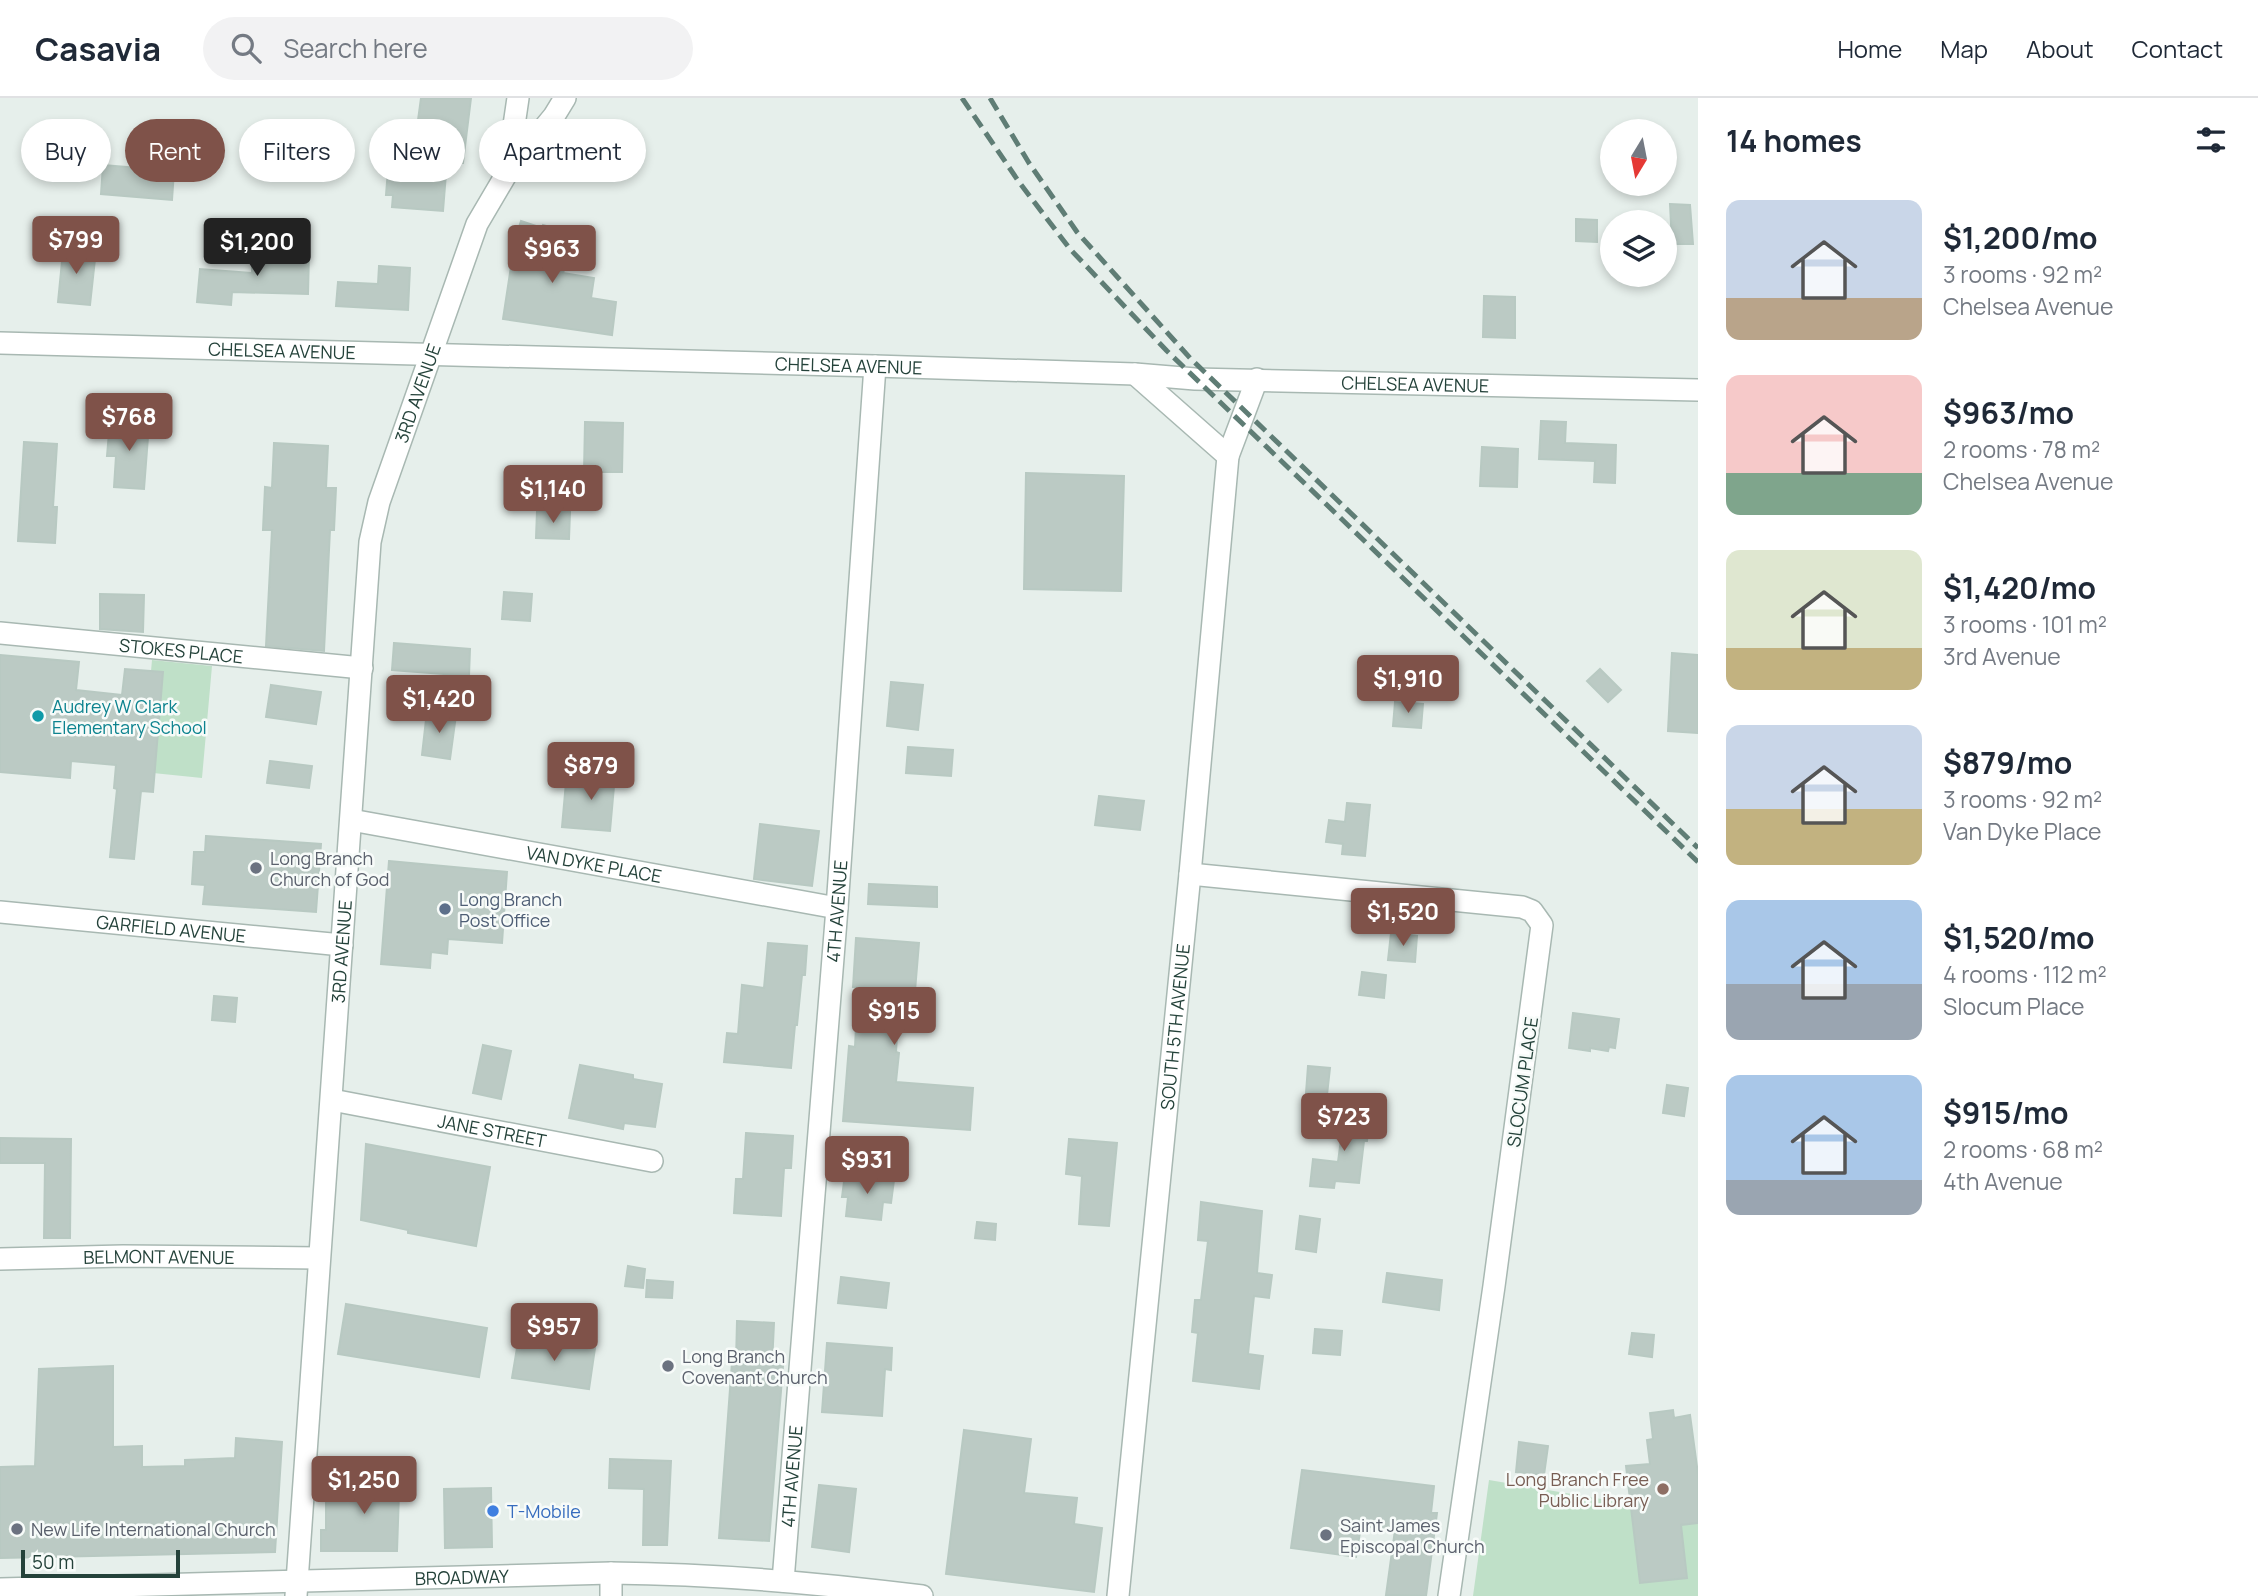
<!DOCTYPE html>
<meta charset="utf-8">
<style>
:root{--surface:#fff;--page:#f2f2f3;--text:#1f2937;--muted:#747a83;--line:#e0e1e3;--accent:#7f5249}
body{margin:0;font-family:Manrope,sans-serif;background:var(--page);color:var(--text);height:100vh;display:flex;flex-direction:column;font-size:26px;white-space:nowrap}
*{box-sizing:border-box;margin:0}
p{font-size:23px;color:var(--muted)}
.icon{flex:none;width:38px;height:38px;fill:none;stroke:currentColor;stroke-width:2;stroke-linecap:round;stroke-linejoin:round}
.map{position:relative;flex:1;overflow:hidden}
.side{display:flex;flex-direction:column;background:var(--surface);width:560px}
.side>*{flex:none}
.hud{position:absolute;left:21px;top:21px;width:665px;height:63px;display:flex;gap:14px}
.needle{width:46px;rotate:190deg}
.controls{position:absolute;left:1600px;top:21px;display:grid;gap:14px}
.controls a{display:grid;place-items:center;width:77px;height:77px;border-radius:50%;background:var(--surface);box-shadow:0 4px 10px #0003;font-size:35px}
.scale{position:absolute;left:21px;bottom:18px;width:159px;box-sizing:border-box;padding-left:7px;border:4px solid #24423a;border-top:0;font-size:19px;line-height:24px;white-space:nowrap;color:#24423a;-webkit-text-stroke:5px #f7fbf9;paint-order:stroke}
.price{position:absolute;translate:-50% -60px;padding:0 16px;border-radius:7px;background:var(--accent);color:#fff;font-size:23px;line-height:46px;filter:drop-shadow(0 2px 4px #0008)}
.price::after{content:'';position:absolute;left:50%;top:42px;width:21px;height:16px;margin-left:-10px;background:inherit;clip-path:polygon(0 0,100% 0,50% 100%)}
.price.selected{background:#222;color:#fff}
ul{padding:0;list-style:none}
li{display:flex;align-items:center;gap:21px;height:175px;padding:0 28px}
li span{display:grid;place-items:center;flex:none;width:196px;height:140px;border-radius:14px;color:#555}
li>.icon{margin-inline-start:auto}
span .icon{width:84px;height:84px;fill:#fffc;stroke-width:1}
li b{font-size:30px}
h2{display:flex;justify-content:space-between;align-items:center;height:84px;padding:0 28px;font-size:30px}
.pill{padding:0 24px;border-radius:32px;background:var(--surface);box-shadow:0 4px 10px #0003;font-size:24px;line-height:63px}
.pill.selected{background:var(--accent);color:#fff}
header{display:flex;align-items:center;gap:42px;box-sizing:border-box;height:98px;padding:0 35px;background:var(--surface);border-bottom:2px solid var(--line)}
header strong{font-size:33px}
nav{display:flex;gap:38px;margin-inline-start:auto;font-size:24px}
.search{width:490px;height:63px;background:var(--page);display:flex;align-items:center;gap:18px;box-sizing:border-box;padding:0 24px;border-radius:38px;color:var(--muted);font-size:26px}
main{display:flex;flex:1;min-height:0}
.map>svg:first-child{display:block}
.green{fill:#bfe0c8}
.building{fill:#bbcac4;stroke:#b8c9c2;stroke-width:2}
.lines{fill:none;stroke-linecap:round;stroke-linejoin:round}
.minor-casing{stroke:#a8b8b2;stroke-width:24}
.minor{stroke:#fff;stroke-width:21}
.rail{stroke:#5f7d75;stroke-width:5;stroke-dasharray:14 7;stroke-linecap:butt}
.culture-dot{fill:#0f9aa8;stroke:#f7fbf9;stroke-width:2.5}
.worship-dot{fill:#6b7280;stroke:#f7fbf9;stroke-width:2.5}
.service-dot{fill:#5c6f8a;stroke:#f7fbf9;stroke-width:2.5}
.education-dot{fill:#8d6e63;stroke:#f7fbf9;stroke-width:2.5}
.shop-dot{fill:#3f7fe0;stroke:#f7fbf9;stroke-width:2.5}
.labels{text-anchor:middle;dominant-baseline:central;stroke-width:5;stroke-linejoin:round;paint-order:stroke}
.street-label{font-size:18px;fill:#24423a;stroke:#f7fbf9}
.culture-label{font-size:18px;fill:#0d838f;stroke:#f7fbf9;text-anchor:start}
.worship-label{font-size:18px;fill:#5b616d;stroke:#f7fbf9;text-anchor:start}
.service-label{font-size:18px;fill:#4e5e75;stroke:#f7fbf9;text-anchor:start}
.education-label{font-size:18px;fill:#785e54;stroke:#f7fbf9;text-anchor:end}
.shop-label{font-size:18px;fill:#366cbe;stroke:#f7fbf9;text-anchor:start}
</style>
<header>
<strong>Casavia</strong>
<div class="search"><svg class="icon" aria-label="search" viewBox="0 0 24 24"><circle cx="10" cy="10" r="6"/><path d="M15 15l6 6"/></svg>Search here</div>
<nav><a>Home</a><a>Map</a><a>About</a><a>Contact</a></nav>
</header>
<main>
<div class="map">
<svg width="1698" height="1498" viewBox="0 0 1698 1498">
<rect width="100%" height="100%" fill="#e6efeb"/>
<!-- green -->
<g class="green">
<polygon points="152,562 212,568 202,680 153,675 163,575 151,573"/>
<polygon points="1489,1382 1631,1406 1641,1485 1687,1480 1681,1427 1698,1425 1698,1498 1473,1498"/>
</g>
<!-- building -->
<g class="building">
<polygon points="421,0 471,0 463,65 447,63 443,113 392,109 393,97 386,97 388,72 411,74"/>
<polygon points="280,27 306,28 306,49 279,49"/>
<polygon points="103,67 174,73 172,102 101,96"/>
<polygon points="1670,106 1690,107 1693,146 1672,146"/>
<polygon points="1576,121 1597,122 1597,144 1576,143"/>
<polygon points="521,123 542,130 543,127 576,137 563,175 594,180 591,200 616,204 612,237 503,221 515,142"/>
<polygon points="64,143 80,145 79,159 95,161 90,207 58,204"/>
<polygon points="252,153 309,155 308,196 232,194 231,207 197,204 200,171 252,175"/>
<polygon points="379,168 410,170 408,212 336,208 338,184 378,186"/>
<polygon points="1484,198 1515,199 1515,240 1483,239"/>
<polygon points="110,323 149,326 144,391 114,389 116,358 107,358"/>
<polygon points="1541,323 1566,324 1565,345 1616,347 1615,385 1594,384 1595,363 1539,361"/>
<polygon points="585,324 623,325 622,374 584,374"/>
<polygon points="24,344 57,346 53,409 57,409 55,445 18,443"/>
<polygon points="274,345 328,348 326,390 336,390 334,432 330,432 324,553 266,548 272,432 263,432 265,389 272,390"/>
<polygon points="1482,349 1518,351 1517,389 1480,388"/>
<polygon points="1026,375 1124,378 1121,493 1024,491"/>
<polygon points="537,413 570,414 569,441 536,440"/>
<polygon points="504,494 532,496 530,523 502,521"/>
<polygon points="100,496 144,497 143,534 100,531"/>
<polygon points="394,545 470,551 469,578 392,572"/>
<polygon points="1672,555 1698,557 1698,635 1668,633"/>
<polygon points="0,557 79,564 76,592 122,597 125,571 163,574 153,694 141,693 134,761 110,759 117,691 114,690 116,667 71,663 70,680 0,674"/>
<polygon points="1600,571 1621,592 1608,604 1587,583"/>
<polygon points="891,584 923,587 918,632 887,628"/>
<polygon points="271,587 321,594 316,626 266,619"/>
<polygon points="1395,604 1423,606 1421,630 1393,628"/>
<polygon points="427,613 456,617 450,661 422,657"/>
<polygon points="908,649 953,652 951,678 906,675"/>
<polygon points="270,663 312,668 309,690 267,685"/>
<polygon points="599,664 616,666 610,733 562,729 566,684 597,687"/>
<polygon points="1099,698 1144,703 1140,732 1095,727"/>
<polygon points="1347,705 1370,707 1365,758 1342,756 1343,746 1326,744 1329,722 1345,724"/>
<polygon points="760,726 819,733 812,788 754,781"/>
<polygon points="206,738 321,746 316,814 203,806 205,787 192,786 194,754 205,754"/>
<polygon points="389,763 507,774 502,845 448,841 447,856 431,854 430,870 381,866"/>
<polygon points="869,786 937,789 937,809 868,806"/>
<polygon points="1391,835 1417,838 1415,864 1388,862"/>
<polygon points="856,840 919,845 914,905 926,906 925,924 898,922 896,954 899,955 896,984 973,990 970,1032 843,1023 849,948 855,949 856,929 863,930 866,890 853,889"/>
<polygon points="768,845 807,848 805,877 802,877 797,927 795,927 791,970 724,964 727,935 738,936 742,887 764,890"/>
<polygon points="1362,874 1386,877 1384,900 1359,897"/>
<polygon points="214,898 237,900 235,924 212,922"/>
<polygon points="1573,915 1619,921 1615,950 1609,949 1608,953 1590,950 1590,953 1569,950"/>
<polygon points="483,947 511,953 501,1001 473,995"/>
<polygon points="580,967 633,977 633,981 662,986 655,1029 624,1025 623,1031 569,1020"/>
<polygon points="1308,968 1330,970 1327,997 1306,995"/>
<polygon points="1667,987 1688,990 1684,1018 1663,1015"/>
<polygon points="1345,1011 1370,1015 1367,1043 1364,1043 1359,1085 1335,1083 1334,1090 1310,1088 1313,1061 1338,1064"/>
<polygon points="746,1035 793,1038 791,1070 784,1070 781,1118 734,1115 736,1081 743,1081"/>
<polygon points="0,1040 71,1041 70,1140 44,1140 45,1065 0,1065"/>
<polygon points="1069,1041 1117,1045 1109,1128 1079,1126 1082,1078 1066,1076"/>
<polygon points="366,1046 490,1069 476,1148 408,1135 408,1132 361,1122"/>
<polygon points="845,1076 894,1082 891,1105 883,1104 881,1122 846,1118 848,1099 842,1099"/>
<polygon points="1201,1104 1262,1113 1257,1175 1272,1177 1269,1200 1254,1198 1248,1256 1263,1258 1259,1291 1193,1283 1198,1235 1192,1234 1195,1202 1201,1202 1208,1143 1198,1142"/>
<polygon points="1300,1118 1320,1121 1316,1154 1296,1151"/>
<polygon points="977,1124 996,1126 995,1142 975,1140"/>
<polygon points="628,1168 645,1171 643,1190 625,1188"/>
<polygon points="1387,1175 1442,1182 1439,1212 1383,1204"/>
<polygon points="841,1179 889,1185 886,1210 838,1205"/>
<polygon points="647,1182 673,1184 672,1200 646,1199"/>
<polygon points="346,1206 487,1230 479,1279 338,1256"/>
<polygon points="737,1223 774,1225 772,1267 783,1268 769,1443 719,1440 732,1264 736,1264"/>
<polygon points="1315,1231 1342,1233 1340,1257 1313,1255"/>
<polygon points="1632,1235 1654,1237 1652,1259 1629,1256"/>
<polygon points="519,1238 595,1250 589,1291 512,1280"/>
<polygon points="827,1245 892,1250 891,1272 885,1271 882,1318 822,1314"/>
<polygon points="113,1268 113,1349 142,1348 142,1369 185,1368 185,1362 235,1360 236,1340 282,1344 275,1454 0,1460 0,1369 35,1368 39,1271"/>
<polygon points="1673,1312 1674,1320 1690,1317 1698,1376 1698,1425 1681,1427 1687,1480 1640,1485 1626,1368 1650,1366 1647,1342 1653,1341 1650,1315"/>
<polygon points="964,1332 1031,1341 1024,1395 1077,1400 1074,1426 1102,1430 1094,1494 946,1476"/>
<polygon points="1519,1344 1548,1348 1544,1377 1516,1374"/>
<polygon points="610,1361 671,1363 667,1447 643,1447 644,1391 609,1390"/>
<polygon points="380,1365 400,1366 397,1453 321,1453 321,1432 326,1432 326,1390 379,1390"/>
<polygon points="1302,1372 1434,1388 1431,1415 1437,1415 1426,1498 1386,1497 1395,1432 1361,1428 1356,1459 1291,1450"/>
<polygon points="819,1387 856,1391 849,1454 812,1449"/>
<polygon points="491,1390 492,1449 445,1450 444,1391"/>
</g>
<g class="lines">
<!-- minor casing -->
<g class="minor-casing">
<g id="minor">
<polyline points="508,74 554,18 565,0"/>
<path id="s1" d="M0,245L875,268L1135,276L1195,281L1698,292"/>
<polyline points="1228,358 1257,281"/>
<path id="s2" d="M0,535L362,570"/>
<path id="s3" d="M351,722L837,810"/>
<polyline points="1190,776 1522,809 1532,813 1542,827 1494,1188 1449,1498"/>
<path id="s4" d="M0,814L342,847"/>
<path id="s5" d="M332,1002L652,1063"/>
<path id="s6" d="M0,1161L123,1158L319,1160"/>
<polyline points="611,1475 611,1498"/>
<path id="s7" d="M783,1483L837,810L875,268"/>
<path id="s8" d="M0,1491L611,1475C716,1476 819,1485 922,1498"/>
<path id="s9" d="M296,1498L370,444L379,404L477,126L507,75L518,0"/>
<path id="s10" d="M1118,1498L1190,776L1228,358L1135,276"/>
</g>
</g>
<!-- minor -->
<use href="#minor" class="minor"/>
<!-- rail -->
<g class="rail">
<polyline points="962,0 1019,84 1070,151 1167,253 1698,764"/>
<polyline points="990,0 1029,65 1077,134 1190,260 1698,750"/>
</g>
</g>
<!-- markers -->
<circle class="culture-dot" cx="38" cy="618" r="7"/>
<g class="worship-dot">
<circle cx="256" cy="770" r="7"/>
<circle cx="668" cy="1268" r="7"/>
<circle cx="17" cy="1431" r="7"/>
<circle cx="1326" cy="1437" r="7"/>
</g>
<circle class="service-dot" cx="445" cy="811" r="7"/>
<circle class="education-dot" cx="1663" cy="1391" r="7"/>
<circle class="shop-dot" cx="493" cy="1413" r="7"/>
<g class="labels">
<!-- street labels -->
<g class="street-label">
<text stroke="none"><textPath href="#s1" startOffset="282">CHELSEA AVENUE</textPath></text>
<text stroke="none"><textPath href="#s1" startOffset="849">CHELSEA AVENUE</textPath></text>
<text stroke="none"><textPath href="#s1" startOffset="1416">CHELSEA AVENUE</textPath></text>
<text stroke="none"><textPath href="#s9" startOffset="1213">3RD AVENUE</textPath></text>
<text stroke="none"><textPath href="#s2" startOffset="182">STOKES PLACE</textPath></text>
<text stroke="none"><textPath href="#s3" startOffset="247">VAN DYKE PLACE</textPath></text>
<text stroke="none"><textPath href="#s7" startOffset="672">4TH AVENUE</textPath></text>
<text stroke="none"><textPath href="#s4" startOffset="172">GARFIELD AVENUE</textPath></text>
<text stroke="none"><textPath href="#s9" startOffset="646">3RD AVENUE</textPath></text>
<text stroke="none"><textPath href="#s10" startOffset="572">SOUTH 5TH AVENUE</textPath></text>
<text transform="translate(1522 984) rotate(-82)">SLOCUM PLACE</text>
<text stroke="none"><textPath href="#s5" startOffset="163">JANE STREET</textPath></text>
<text stroke="none"><textPath href="#s6" startOffset="159">BELMONT AVENUE</textPath></text>
<text stroke="none"><textPath href="#s7" startOffset="105">4TH AVENUE</textPath></text>
<text stroke="none"><textPath href="#s8" startOffset="462">BROADWAY</textPath></text>
</g>
<!-- culture labels -->
<g class="culture-label">
<text x="52" y="608">Audrey W Clark<tspan x="52" dy="21">Elementary School</tspan></text>
</g>
<!-- worship labels -->
<g class="worship-label">
<text x="270" y="760">Long Branch<tspan x="270" dy="21">Church of God</tspan></text>
<text x="682" y="1258">Long Branch<tspan x="682" dy="21">Covenant Church</tspan></text>
<text x="1340" y="1427">Saint James<tspan x="1340" dy="21">Episcopal Church</tspan></text>
<text x="31" y="1431">New Life International Church</text>
</g>
<!-- service labels -->
<g class="service-label">
<text x="459" y="801">Long Branch<tspan x="459" dy="21">Post Office</tspan></text>
</g>
<!-- education labels -->
<g class="education-label">
<text x="1649" y="1381">Long Branch Free<tspan x="1649" dy="21">Public Library</tspan></text>
</g>
<!-- shop labels -->
<g class="shop-label">
<text x="507" y="1413">T-Mobile</text>
</g>
</g>
</svg>
<div class="controls">
<a><svg class="needle" viewBox="-14 -14 28 28"><path d="M0-13l5 13h-10z" fill="#e53935"/><path d="M0 13l5-13h-10z" fill="#747a83"/></svg></a>
<a><svg class="icon" aria-label="layers" viewBox="0 0 24 24"><path d="M12 4l9 5-9 5-9-5zM3 14l9 5 9-5"/></svg></a>
</div>
<div class="scale">50 m</div>
<b class="price" style="left:76px;top:178px">$799</b>
<b class="price selected" style="left:257px;top:180px">$1,200</b>
<b class="price" style="left:552px;top:187px">$963</b>
<b class="price" style="left:129px;top:355px">$768</b>
<b class="price" style="left:553px;top:427px">$1,140</b>
<b class="price" style="left:1408px;top:617px">$1,910</b>
<b class="price" style="left:439px;top:637px">$1,420</b>
<b class="price" style="left:591px;top:704px">$879</b>
<b class="price" style="left:1403px;top:850px">$1,520</b>
<b class="price" style="left:894px;top:949px">$915</b>
<b class="price" style="left:1344px;top:1055px">$723</b>
<b class="price" style="left:867px;top:1098px">$931</b>
<b class="price" style="left:554px;top:1265px">$957</b>
<b class="price" style="left:364px;top:1418px">$1,250</b>
<div class="hud">
<a class="pill">Buy</a>
<a class="pill selected">Rent</a>
<a class="pill">Filters</a>
<a class="pill">New</a>
<a class="pill">Apartment</a>
</div>
</div>
<section class="side">
<h2>14 homes<svg class="icon" aria-label="filters" viewBox="0 0 24 24"><path d="M4 7h16M4 17h16"/><circle cx="9" cy="7" r="2"/><circle cx="15" cy="17" r="2"/></svg></h2>
<ul>
<li><span style="background:linear-gradient(#c9d6e8 70%,#b9a48a 0)"><svg class="icon" aria-label="home" viewBox="0 0 24 24"><path d="M3 11l9-7 9 7M6 9v11h12V9"/></svg></span><div><b>$1,200/mo</b><p>3 rooms · 92 m²</p><p>Chelsea Avenue</p></div></li>
<li><span style="background:linear-gradient(#f6c9c9 70%,#7fa58c 0)"><svg class="icon" aria-label="home" viewBox="0 0 24 24"><path d="M3 11l9-7 9 7M6 9v11h12V9"/></svg></span><div><b>$963/mo</b><p>2 rooms · 78 m²</p><p>Chelsea Avenue</p></div></li>
<li><span style="background:linear-gradient(#dfe7d0 70%,#c2b280 0)"><svg class="icon" aria-label="home" viewBox="0 0 24 24"><path d="M3 11l9-7 9 7M6 9v11h12V9"/></svg></span><div><b>$1,420/mo</b><p>3 rooms · 101 m²</p><p>3rd Avenue</p></div></li>
<li><span style="background:linear-gradient(#c9d6e8 60%,#c2b280 0)"><svg class="icon" aria-label="home" viewBox="0 0 24 24"><path d="M3 11l9-7 9 7M6 9v11h12V9"/></svg></span><div><b>$879/mo</b><p>3 rooms · 92 m²</p><p>Van Dyke Place</p></div></li>
<li><span style="background:linear-gradient(#a9c7e8 60%,#9aa5b1 0)"><svg class="icon" aria-label="home" viewBox="0 0 24 24"><path d="M3 11l9-7 9 7M6 9v11h12V9"/></svg></span><div><b>$1,520/mo</b><p>4 rooms · 112 m²</p><p>Slocum Place</p></div></li>
<li><span style="background:linear-gradient(#a9c7e8 75%,#9aa5b1 0)"><svg class="icon" aria-label="home" viewBox="0 0 24 24"><path d="M3 11l9-7 9 7M6 9v11h12V9"/></svg></span><div><b>$915/mo</b><p>2 rooms · 68 m²</p><p>4th Avenue</p></div></li>
</ul>
</section>
</main>
